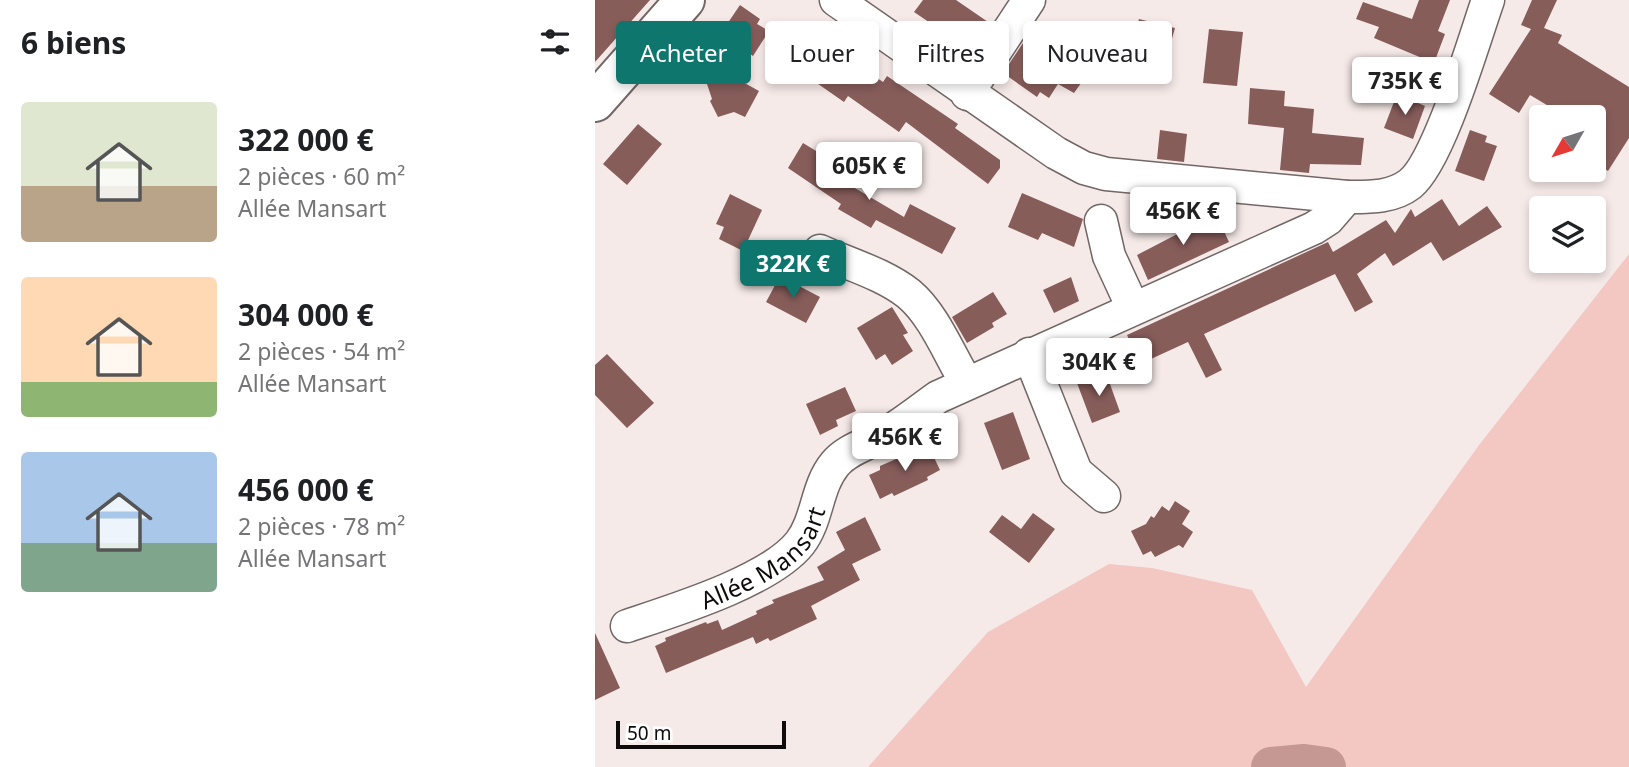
<!DOCTYPE html>
<html lang="fr">
<meta charset="utf-8">
<style>
:root{--surface:#fff;--page:#f2f2f2;--text:#202124;--muted:#757577;--accent:#0f766e}
body{margin:0;font-family:"Noto Sans",sans-serif;background:var(--page);color:var(--text);height:100vh;display:flex;flex-direction:column;font-size:26px;white-space:nowrap}
*{box-sizing:border-box;margin:0}
p{font-size:23px;color:var(--muted)}
.icon{flex:none;width:38px;height:38px;fill:none;stroke:currentColor;stroke-width:2;stroke-linecap:round;stroke-linejoin:round}
.map{position:relative;flex:1;overflow:hidden}
.details{display:flex;flex-direction:column;background:var(--surface);width:595px}
.details>*{flex:none}
.guide{position:absolute;left:21px;top:21px;width:665px;height:63px;display:flex;gap:14px}
.needle{width:46px;rotate:231deg}
.buttons{position:absolute;left:934px;top:105px;display:grid;gap:14px}
.buttons a{display:grid;place-items:center;width:77px;height:77px;border-radius:7px;background:var(--surface);box-shadow:0 4px 10px #0003;font-size:35px}
.scale{position:absolute;left:21px;bottom:18px;width:170px;box-sizing:border-box;padding-left:7px;border:4px solid #0f0b0b;border-top:0;font-size:19px;line-height:24px;white-space:nowrap;color:#0f0b0b;-webkit-text-stroke:5px #fff;paint-order:stroke}
.price{position:absolute;translate:-50% -60px;padding:0 16px;border-radius:7px;background:#fff;color:#222;font-size:23px;line-height:46px;filter:drop-shadow(0 2px 4px #0008)}
.price::after{content:'';position:absolute;left:50%;top:42px;width:21px;height:16px;margin-left:-10px;background:inherit;clip-path:polygon(0 0,100% 0,50% 100%)}
.price.current{background:var(--accent);color:#fff}
ul{padding:0;list-style:none}
li{display:flex;align-items:center;gap:21px;height:175px;padding:0 21px}
li span{display:grid;place-items:center;flex:none;width:196px;height:140px;border-radius:7px;color:#555}
li>.icon{margin-inline-start:auto}
span .icon{width:84px;height:84px;fill:#fffc;stroke-width:1}
li b{font-size:30px}
h2{display:flex;justify-content:space-between;align-items:center;height:84px;padding:0 21px;font-size:30px}
.chip{padding:0 24px;border-radius:7px;background:var(--surface);box-shadow:0 4px 10px #0003;font-size:24px;line-height:63px}
.chip.current{background:var(--accent);color:#fff}
main{display:flex;flex:1;min-height:0}
.map>svg:first-child{display:block}
.green{fill:#f3c7c2}
.lines{fill:none;stroke-linecap:round;stroke-linejoin:round}
.river{stroke:#c69894;stroke-width:40}
.building{fill:#875d5a}
.minor-casing{stroke:#726766;stroke-width:35}
.major-casing{stroke:#726766;stroke-width:42}
.minor{stroke:#fff;stroke-width:32}
.major{stroke:#fff;stroke-width:38}
.labels{text-anchor:middle;dominant-baseline:central;stroke-width:5;stroke-linejoin:round;paint-order:stroke}
.street-label{font-size:24px;fill:#0f0b0b;stroke:#fff}
</style>
<main>
<section class="details">
<h2>6 biens<svg class="icon" aria-label="filters" viewBox="0 0 24 24"><path d="M4 7h16M4 17h16"/><circle cx="9" cy="7" r="2"/><circle cx="15" cy="17" r="2"/></svg></h2>
<ul>
<li><span style="background:linear-gradient(#dfe7d0 60%,#b9a48a 0)"><svg class="icon" aria-label="home" viewBox="0 0 24 24"><path d="M3 11l9-7 9 7M6 9v11h12V9"/></svg></span><div><b>322 000 €</b><p>2 pièces · 60 m²</p><p>Allée Mansart</p></div></li>
<li><span style="background:linear-gradient(#ffd9b3 75%,#8fb573 0)"><svg class="icon" aria-label="home" viewBox="0 0 24 24"><path d="M3 11l9-7 9 7M6 9v11h12V9"/></svg></span><div><b>304 000 €</b><p>2 pièces · 54 m²</p><p>Allée Mansart</p></div></li>
<li><span style="background:linear-gradient(#a9c7e8 65%,#7fa58c 0)"><svg class="icon" aria-label="home" viewBox="0 0 24 24"><path d="M3 11l9-7 9 7M6 9v11h12V9"/></svg></span><div><b>456 000 €</b><p>2 pièces · 78 m²</p><p>Allée Mansart</p></div></li>
</ul>
</section>
<div class="map">
<svg width="1034" height="767" viewBox="0 0 1034 767">
<rect width="100%" height="100%" fill="#f6eae8"/>
<!-- green -->
<polygon class="green" points="1034,254 1034,767 273,767 393,632 514,564 557,568 657,590 711,687 884,445"/>
<g class="lines">
<!-- river -->
<polyline class="river" points="676,767 709,764 731,767"/>
</g>
<!-- building -->
<g class="building">
<polygon points="0,0 55,0 0,62"/>
<polygon points="328,0 361,0 396,24 378,52 319,12"/>
<polygon points="824,0 855,0 843,31 850,34 839,63 779,38 784,27 761,19 768,2 817,19"/>
<polygon points="937,0 962,0 949,28 967,35 963,43 1034,87 1034,138 1013,171 999,162 999,117 972,117 935,95 924,113 894,94 936,29 926,25"/>
<polygon points="145,5 165,19 162,24 174,31 158,56 126,33"/>
<polygon points="544,19 580,28 572,56 536,47"/>
<polygon points="204,24 288,82 292,76 363,124 360,128 405,160 405,168 393,184 311,122 304,132 253,96 249,102 216,79 221,71 187,48"/>
<polygon points="614,29 648,32 642,86 608,83"/>
<polygon points="428,43 471,72 474,68 489,79 479,93 463,84 454,98 445,92 442,97 408,73"/>
<polygon points="137,76 164,91 150,117 139,112 123,117 115,101 117,99 112,84"/>
<polygon points="655,88 690,91 689,106 719,109 717,133 769,138 766,165 715,164 714,173 685,170 689,128 653,124"/>
<polygon points="802,94 830,106 818,139 789,128"/>
<polygon points="43,124 67,144 32,185 8,164"/>
<polygon points="565,130 592,134 589,162 562,159"/>
<polygon points="875,130 892,136 890,142 902,146 889,181 860,171"/>
<polygon points="208,143 254,171 248,181 309,217 315,204 361,228 347,254 281,220 276,228 243,209 246,204 193,168"/>
<polygon points="427,193 488,219 479,247 447,233 443,240 413,227"/>
<polygon points="135,194 167,210 148,251 124,239 129,227 121,224"/>
<polygon points="847,199 864,226 892,206 907,227 848,261 836,242 798,266 790,253 762,274 778,302 760,312 740,274 609,334 627,370 611,378 593,342 545,364 532,335 733,242 738,252 791,220 800,233 816,209 820,217"/>
<polygon points="621,214 634,242 553,280 542,255"/>
<polygon points="185,276 225,297 211,323 171,302"/>
<polygon points="476,277 484,301 459,313 448,290"/>
<polygon points="398,292 412,314 397,323 399,327 372,343 357,317"/>
<polygon points="297,307 313,333 308,335 318,351 297,365 290,354 281,360 262,328"/>
<polygon points="12,354 59,403 32,428 0,395 0,365"/>
<polygon points="511,373 525,412 497,423 482,383"/>
<polygon points="250,387 261,411 241,420 243,426 225,435 211,404"/>
<polygon points="418,412 435,459 407,470 389,423"/>
<polygon points="333,445 345,470 332,477 333,480 299,496 297,493 285,499 274,475 285,470 285,466"/>
<polygon points="580,501 595,511 587,524 598,532 588,548 584,545 560,557 556,551 548,555 536,531 551,524 556,516 559,518 567,506 574,511"/>
<polygon points="438,513 460,529 434,563 394,532 407,515 426,529"/>
<polygon points="270,517 286,550 257,564 265,580 216,606 222,619 175,641 173,638 161,644 158,637 71,673 60,646 71,641 70,638 111,622 112,624 123,620 127,630 162,614 161,611 179,603 177,600 229,580 222,567 250,550 241,532"/>
<polygon points="0,633 25,688 0,700"/>
</g>
<g class="lines">
<!-- minor casing -->
<g class="minor-casing">
<g id="minor">
<path d="M241,0L461,153L489,168L511,174L752,197C773,197 797,198 815,184C844,161 879,40 893,0"/>
<polyline points="372,94 434,0"/>
<polyline points="506,221 514,256 538,308"/>
<path d="M225,251C253,264 289,274 314,294C339,315 354,354 371,382"/>
<polyline points="434,354 481,472 509,496"/>
<path id="s1" d="M32,626C80,610 175,581 205,543C223,520 221,487 240,464C252,449 274,444 290,434C309,423 326,409 343,397L719,228L733,219L752,197"/>
</g>
</g>
<!-- major casing -->
<g class="major-casing">
<polyline id="major" points="0,102 90,0"/>
</g>
<!-- minor -->
<use href="#minor" class="minor"/>
<!-- major -->
<use href="#major" class="major"/>
</g>
<g class="labels">
<!-- street labels -->
<g class="street-label">
<text stroke="none"><textPath href="#s1" startOffset="156">Allée Mansart</textPath></text>
</g>
</g>
</svg>
<div class="buttons">
<a><svg class="needle" viewBox="-14 -14 28 28"><path d="M0-13l5 13h-10z" fill="#e53935"/><path d="M0 13l5-13h-10z" fill="#757577"/></svg></a>
<a><svg class="icon" aria-label="layers" viewBox="0 0 24 24"><path d="M12 4l9 5-9 5-9-5zM3 14l9 5 9-5"/></svg></a>
</div>
<div class="scale">50 m</div>
<b class="price" style="left:810px;top:117px">735K €</b>
<b class="price" style="left:274px;top:202px">605K €</b>
<b class="price" style="left:588px;top:247px">456K €</b>
<b class="price current" style="left:198px;top:300px">322K €</b>
<b class="price" style="left:504px;top:398px">304K €</b>
<b class="price" style="left:310px;top:473px">456K €</b>
<div class="guide">
<a class="chip current">Acheter</a>
<a class="chip">Louer</a>
<a class="chip">Filtres</a>
<a class="chip">Nouveau</a>
</div>
</div>
</main>
